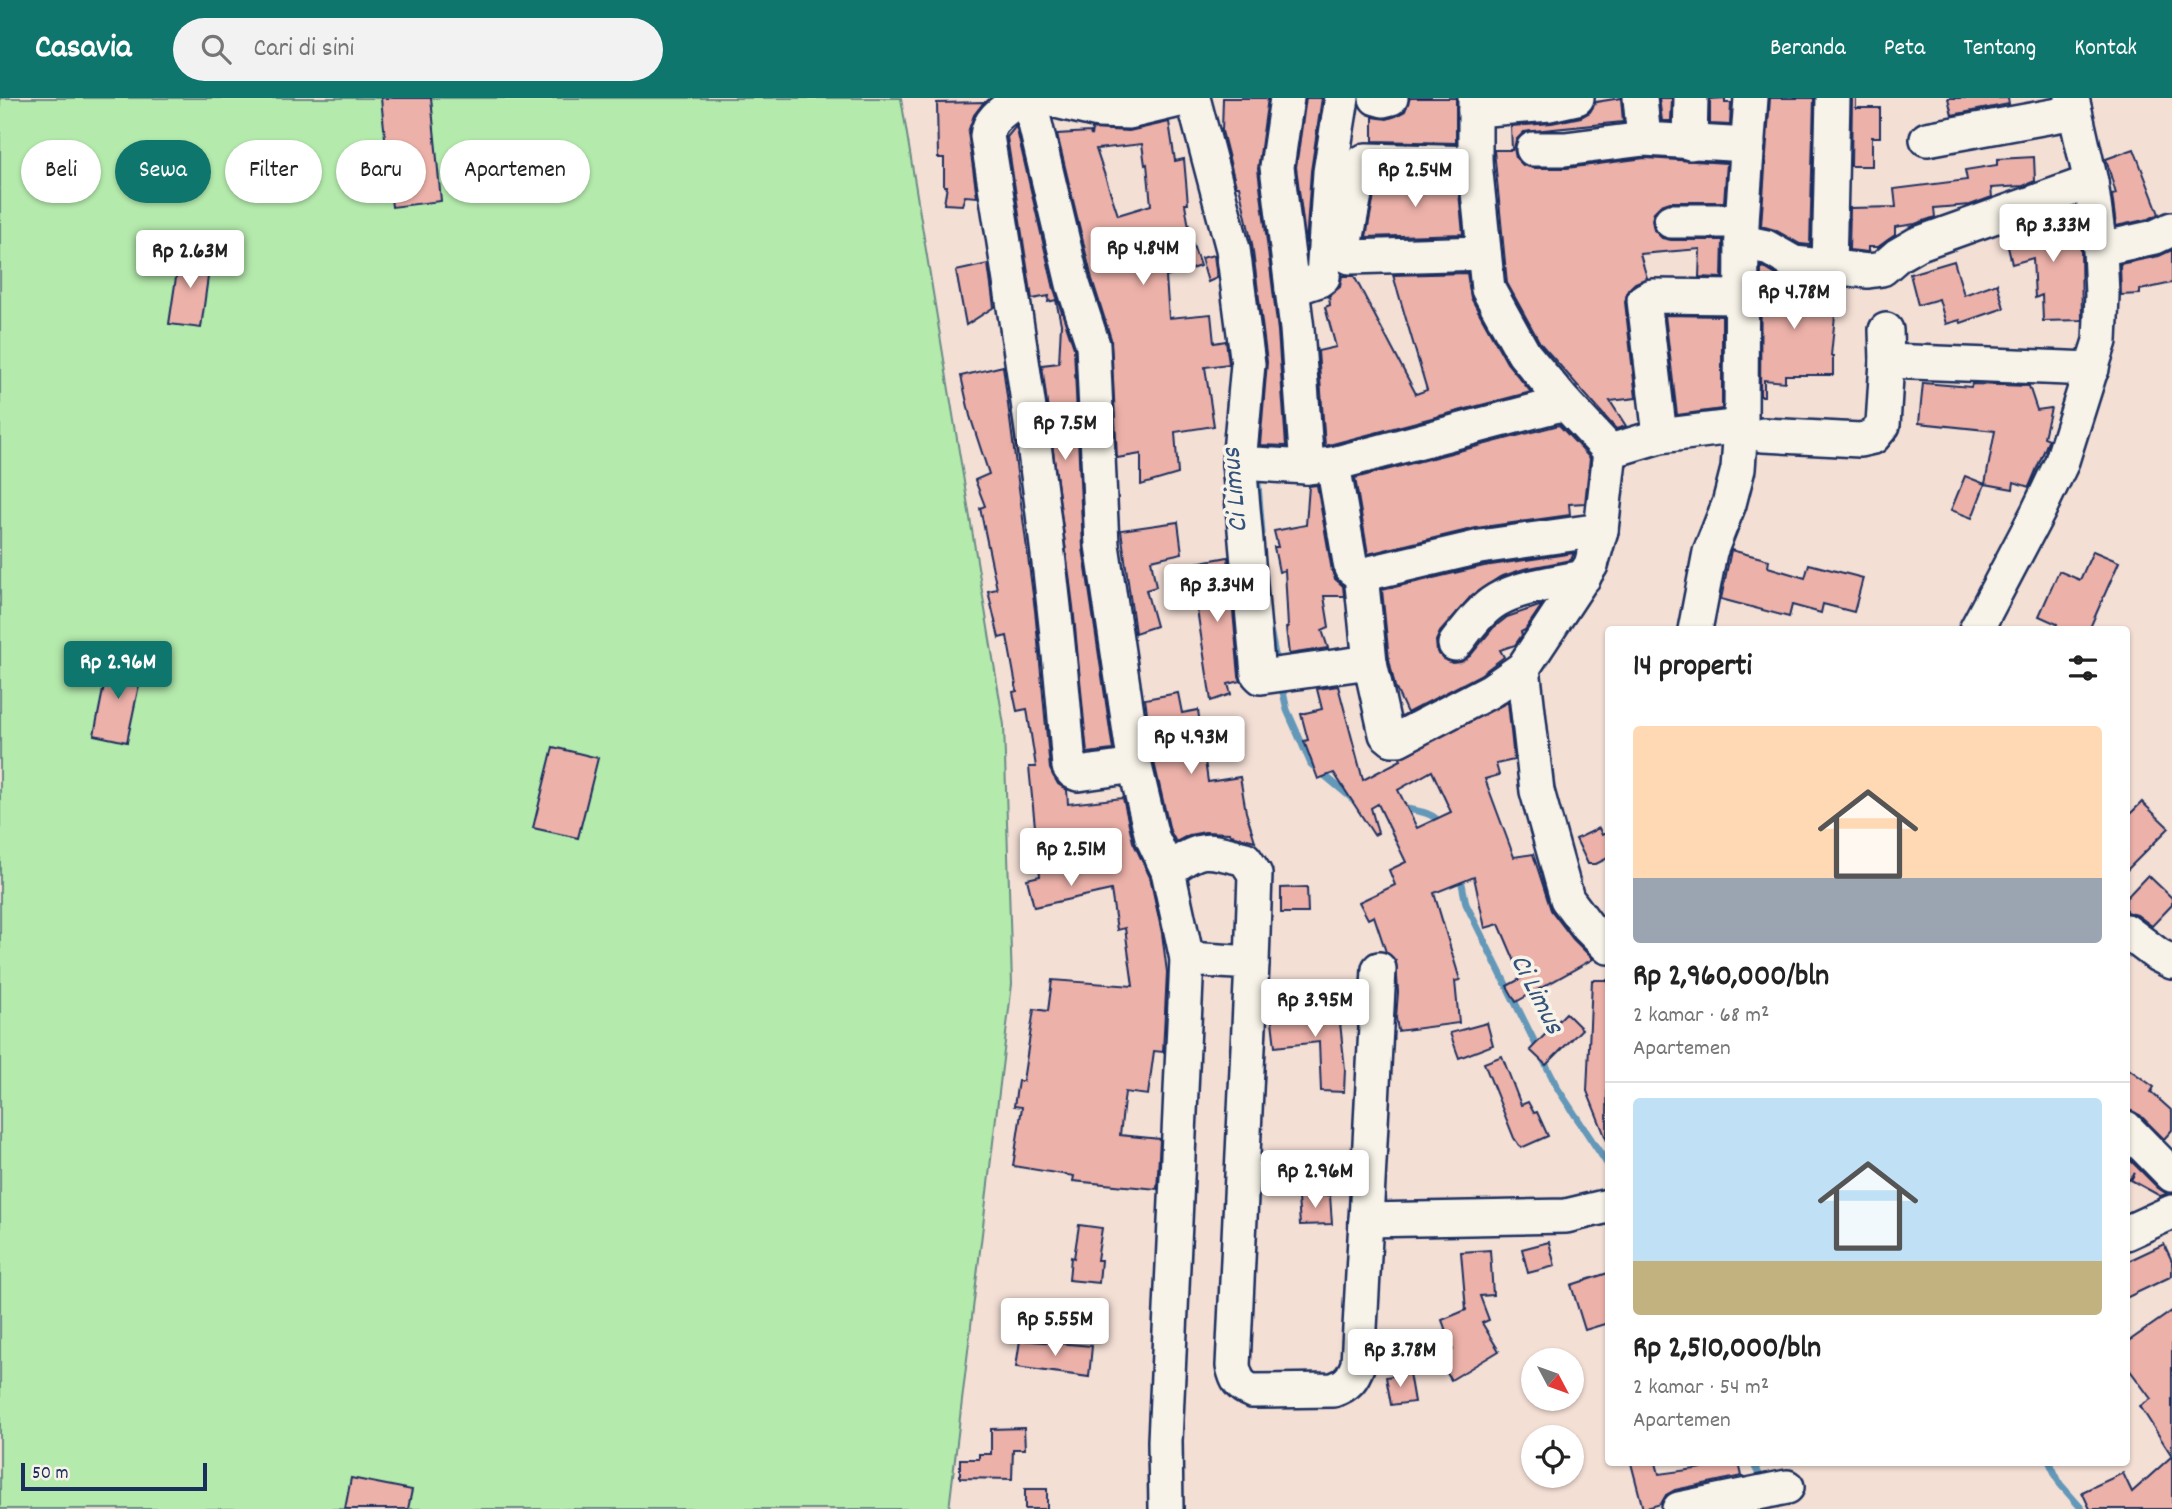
<!DOCTYPE html>
<html lang="id">
<meta charset="utf-8">
<style>
:root{--surface:#fff;--page:#f2f2f2;--text:#222;--muted:#767676;--line:#e0e0e0;--accent:#0f766e}
body{margin:0;font-family:Dekko,sans-serif;background:var(--page);color:var(--text);height:100vh;display:flex;flex-direction:column;font-size:26px;white-space:nowrap}
*{box-sizing:border-box;margin:0}
p{font-size:23px;color:var(--muted)}
.icon{flex:none;width:38px;height:38px;fill:none;stroke:currentColor;stroke-width:2;stroke-linecap:round;stroke-linejoin:round}
.map{position:relative;flex:1;overflow:hidden}
.panel{position:absolute;left:1605px;top:528px;width:525px;height:840px;display:flex;flex-direction:column;background:var(--surface);border-radius:7px;box-shadow:0 2px 5px #0004}
.panel>*{flex:none}
.top-card{position:absolute;left:21px;top:42px;width:665px;height:63px;display:flex;gap:14px}
.needle{width:46px;rotate:131deg}
.controls{position:absolute;left:1521px;top:1250px;display:grid;gap:14px}
.controls a{display:grid;place-items:center;width:63px;height:63px;border-radius:50%;background:var(--surface);box-shadow:0 2px 5px #0004;font-size:35px}
.scale{position:absolute;left:21px;bottom:18px;width:186px;box-sizing:border-box;padding-left:7px;border:4px solid #1b2f5e;border-top:0;font-size:19px;line-height:24px;white-space:nowrap;color:#1b2f5e;-webkit-text-stroke:5px #f7f3e8;paint-order:stroke}
.price{position:absolute;translate:-50% -60px;padding:0 16px;border-radius:7px;background:#fff;color:#222;font-size:23px;line-height:46px;filter:drop-shadow(0 2px 4px #0008)}
.price::after{content:'';position:absolute;left:50%;top:42px;width:21px;height:16px;margin-left:-10px;background:inherit;clip-path:polygon(0 0,100% 0,50% 100%)}
.price.selected{background:var(--accent);color:#fff}
ul{padding:0;list-style:none}
li{display:grid;align-content:center;gap:14px;height:371px;padding:0 28px}
li+li{border-top:2px solid var(--line)}
li span{display:grid;place-items:center;height:217px;border-radius:7px;color:#555}
li>.icon{margin-inline-start:auto}
span .icon{width:126px;height:126px;fill:#fffc;stroke-width:1}
li b{font-size:30px}
h2{display:flex;justify-content:space-between;align-items:center;height:84px;padding:0 28px;font-size:30px}
.chip{padding:0 24px;border-radius:32px;background:var(--surface);box-shadow:0 2px 5px #0004;font-size:24px;line-height:63px}
.chip.selected{background:var(--accent);color:#fff}
header{display:flex;align-items:center;gap:42px;box-sizing:border-box;height:98px;padding:0 35px;background:var(--accent);color:#fff}
header strong{font-size:33px}
nav{display:flex;gap:38px;margin-inline-start:auto;font-size:24px}
.search{width:490px;height:63px;background:var(--page);display:flex;align-items:center;gap:18px;box-sizing:border-box;padding:0 24px;border-radius:38px;color:var(--muted);font-size:26px}
.map>svg:first-child{display:block}
.green{fill:#b4eaac;stroke:#688c85;stroke-width:2}
.lines{fill:none;stroke-linecap:round;stroke-linejoin:round}
.stream{stroke:#6498b9;stroke-width:7}
.building{fill:#ecb1a9;stroke:#1b2f5e;stroke-width:2;fill-rule:evenodd}
.minor-casing{stroke:#1b2f5e;stroke-width:38}
.minor{stroke:#f7f3e8;stroke-width:33}
.labels{text-anchor:middle;dominant-baseline:central;stroke-width:7;stroke-linejoin:round;paint-order:stroke}
.water-label{font-size:28px;font-style:italic;fill:#33527c;stroke:#f7f3e8}
</style>
<header>
<strong>Casavia</strong>
<div class="search"><svg class="icon" aria-label="search" viewBox="0 0 24 24"><circle cx="10" cy="10" r="6"/><path d="M15 15l6 6"/></svg>Cari di sini</div>
<nav><a>Beranda</a><a>Peta</a><a>Tentang</a><a>Kontak</a></nav>
</header>
<div class="map">
<svg width="2172" height="1411" viewBox="0 0 2172 1411">
<rect width="100%" height="100%" fill="#f4dfd5"/>
<filter id="ink" filterUnits="userSpaceOnUse"><feTurbulence type="fractalNoise" baseFrequency=".0143" numOctaves="2"/><feDisplacementMap in="SourceGraphic" scale="14" xChannelSelector="R" yChannelSelector="G"/><feConvolveMatrix kernelMatrix="1 2 1 2 8 2 1 2 1" color-interpolation-filters="sRGB"/></filter>
<g filter="url(#ink)">
<!-- green -->
<polygon class="green" points="0,0 901,0 1004,627 1012,886 949,1411 0,1411"/>
<g class="lines">
<!-- stream -->
<g class="stream">
<polyline points="1257,374 1262,435"/>
<polyline points="1270,531 1277,567"/>
<polyline points="1281,585 1287,612 1311,666 1354,702"/>
<path d="M1400,710C1416,713 1432,713 1442,727"/>
<polyline points="1460,776 1466,806 1558,991 1608,1067"/>
<polyline points="1753,1365 1763,1384"/>
<polyline points="2050,1365 2060,1386 2082,1411"/>
</g>
</g>
<!-- building -->
<g class="building">
<polygon points="381,0 431,0 441,103 392,109"/>
<polygon points="1223,0 1268,0 1258,71 1278,233 1286,348 1260,347 1267,264 1252,146 1239,88 1236,88 1222,33"/>
<polygon points="1306,0 1322,0 1311,73 1306,146 1296,69"/>
<polygon points="1410,0 1456,0 1456,45 1373,43 1373,19 1387,21 1396,18 1405,13"/>
<polygon points="1621,0 1623,24 1524,34 1516,42 1514,50 1516,60 1523,67 1533,70 1567,70 1645,60 1727,65 1724,104 1670,104 1661,107 1654,114 1652,122 1654,132 1662,140 1671,142 1723,142 1722,180 1699,179 1700,151 1640,156 1647,180 1635,185 1628,192 1625,204 1636,300 1610,303 1626,328 1616,331 1540,245 1507,185 1494,52 1512,52 1511,28 1552,25 1581,19 1590,14 1596,4"/>
<polygon points="1659,0 1672,0 1671,23 1662,23"/>
<polygon points="1725,0 1725,5 1731,5 1730,27 1710,26 1710,1"/>
<polygon points="1770,0 1814,0 1810,147 1800,146 1775,132 1761,128"/>
<polygon points="1852,0 1856,0 1856,10 1880,10 1880,39 1872,39 1872,68 1851,68"/>
<polygon points="1948,0 2008,0 2009,6 1952,17"/>
<polygon points="984,4 974,17 968,34 977,99 965,98 962,107 944,106 947,88 944,88 944,60 938,60 937,5"/>
<path d="M1169,24L1175,63L1184,61L1188,106H1185L1191,141L1200,168L1166,179L1169,220L1211,216L1214,245L1226,243L1229,266L1205,269L1214,328L1175,334L1178,376L1141,387V356L1117,360L1111,241L1092,181L1057,36L1090,34L1091,38L1092,31L1129,33ZM1142,46L1145,67L1147,66L1151,107L1118,117L1096,51Z"/>
<polygon points="1016,28 1054,191 1074,250 1083,450 1113,652 1087,655 1073,508 1042,267 1059,265 1061,226 1056,202 1048,204 1049,198 1032,201 1007,39"/>
<polygon points="2134,51 2159,116 2149,121 2116,128 2112,97 2116,96 2106,61"/>
<polygon points="2034,59 2035,83 2023,88 1991,90 1992,99 1970,107 1934,110 1935,119 1915,126 1895,129 1895,137 1878,149 1868,149 1868,154 1849,152 1850,110 1896,109 1894,91 1967,82 1965,72 1997,67 1997,61"/>
<polygon points="1377,82 1458,84 1463,136 1366,139"/>
<polygon points="2075,110 2081,153 2082,222 2043,223 2042,197 2035,200 2033,160 2012,166 2005,136 2042,126 2041,122"/>
<polygon points="2172,152 2172,185 2140,192 2140,196 2121,197 2120,166 2159,158"/>
<polygon points="180,153 211,157 201,230 169,226"/>
<polygon points="1214,157 1217,180 1208,184 1201,160"/>
<polygon points="1954,163 1964,197 1997,185 2004,210 1961,225 1960,222 1946,226 1939,201 1918,207 1910,176"/>
<polygon points="988,166 994,209 966,227 956,173"/>
<polygon points="1761,168 1784,182 1784,192 1837,197 1831,258 1833,258 1833,277 1785,277 1785,284 1764,282 1764,298 1760,298"/>
<polygon points="1467,175 1471,200 1507,265 1531,294 1325,348 1318,253 1336,249 1325,209 1330,207 1329,198 1340,189 1342,178 1354,178 1416,296 1427,292 1393,177"/>
<polygon points="1665,217 1722,218 1722,311 1677,317"/>
<polygon points="1003,268 1035,512 1050,671 1058,686 1067,692 1068,706 1123,700 1133,744 1150,779 1162,835 1167,874 1163,954 1154,953 1148,997 1125,994 1120,1037 1160,1041 1157,1091 1073,1083 1074,1078 1013,1068 1022,1009 1014,1008 1018,983 1023,983 1034,911 1048,913 1052,882 1133,888 1125,830 1117,832 1111,792 1034,809 1027,781 1040,778 1029,669 1036,669 1027,611 1017,613 1013,594 1017,593 1007,538 999,540 988,493 997,491 980,410 985,408 975,382 989,376 970,318 961,278"/>
<polygon points="1923,285 1971,289 1972,286 2029,288 2037,312 2051,310 2044,339 2049,341 2029,389 2014,384 2013,391 1985,386 1972,420 1951,412 1965,378 1985,386 1995,333 1919,325"/>
<polygon points="1559,327 1590,360 1585,405 1569,406 1570,417 1476,430 1368,456 1355,380"/>
<polygon points="1317,387 1332,473 1335,481 1343,488 1344,498 1324,498 1329,529 1322,532 1328,550 1289,556 1286,530 1288,529 1285,472 1279,474 1274,449 1278,449 1274,433 1306,427 1309,388"/>
<polygon points="1178,424 1182,455 1151,462 1156,489 1146,492 1156,528 1135,535 1121,432"/>
<polygon points="1731,452 1769,462 1768,469 1805,480 1809,466 1863,480 1854,514 1823,506 1821,515 1792,507 1789,519 1721,501"/>
<polygon points="2093,453 2119,464 2089,532 2054,532 2057,526 2039,518 2059,473 2080,482"/>
<polygon points="1574,455 1571,462 1524,471 1500,479 1472,497 1440,534 1436,543 1437,554 1444,561 1452,565 1461,564 1470,558 1493,530 1507,519 1542,507 1525,532 1521,534 1522,537 1515,547 1500,552 1504,559 1480,577 1407,615 1395,589 1389,561 1382,492 1484,468"/>
<polygon points="1228,459 1239,578 1241,583 1228,586 1231,596 1211,603 1190,466"/>
<polygon points="109,562 143,568 127,644 94,637"/>
<path d="M1338,588L1363,682L1401,662L1400,660L1508,604L1514,662L1496,666L1499,677L1485,681L1514,759L1533,756L1551,812L1573,841L1593,861L1516,904L1507,888L1522,880L1499,826L1485,830L1474,779L1434,795L1460,882L1455,883L1459,925L1398,933L1396,920L1398,894L1396,863L1386,854L1374,818L1368,821L1359,804L1395,787L1389,772L1406,764L1378,706L1371,710L1378,735L1374,737L1334,675L1318,681L1304,643L1308,642L1301,616L1322,611L1317,591ZM1432,673L1451,714L1417,730L1398,692Z"/>
<polygon points="1178,595 1182,615 1198,612 1208,684 1240,679 1246,714 1255,743 1231,737 1230,735 1205,734 1189,737 1176,744 1170,733 1154,664 1145,601"/>
<polygon points="553,649 598,660 578,740 533,730"/>
<polygon points="2142,704 2169,730 2126,773 2126,720"/>
<polygon points="1599,730 1602,737 1608,734 1608,760 1596,766 1588,766 1576,741"/>
<polygon points="2148,777 2172,800 2172,807 2152,828 2137,817 2126,814 2126,800"/>
<polygon points="1307,789 1308,815 1281,815 1281,790"/>
<polygon points="1592,882 1608,882 1607,1043 1587,993"/>
<polygon points="1338,906 1345,971 1344,994 1321,993 1319,944 1275,949 1271,914"/>
<polygon points="1566,915 1582,931 1546,967 1530,952"/>
<polygon points="1487,925 1493,947 1459,960 1450,935"/>
<polygon points="1502,958 1521,1007 1528,1004 1534,1015 1537,1014 1548,1038 1521,1050 1514,1040 1484,965"/>
<polygon points="2126,969 2154,989 2151,994 2172,1013 2172,1032 2164,1041 2140,1017 2126,1011"/>
<polygon points="2126,1058 2158,1090 2167,1096 2160,1098 2131,1082 2135,1075 2126,1085"/>
<polygon points="1330,1097 1332,1126 1300,1127 1298,1100"/>
<polygon points="1079,1127 1102,1130 1097,1162 1101,1162 1099,1185 1069,1182 1071,1159 1074,1160"/>
<polygon points="1549,1144 1555,1168 1528,1175 1522,1151"/>
<polygon points="2164,1146 2172,1163 2172,1178 2126,1200 2126,1164"/>
<polygon points="1490,1152 1493,1197 1480,1198 1489,1222 1482,1225 1499,1253 1451,1282 1438,1261 1453,1252 1442,1222 1466,1212 1461,1154"/>
<polygon points="1608,1175 1608,1225 1585,1232 1571,1187"/>
<polygon points="2172,1213 2172,1411 2090,1411 2082,1394 2123,1375 2132,1394 2172,1358 2140,1308 2151,1301 2126,1267 2126,1245"/>
<polygon points="1020,1242 1092,1248 1089,1279 1016,1269"/>
<polygon points="1409,1275 1414,1304 1391,1307 1386,1279"/>
<polygon points="1024,1330 1025,1351 1013,1351 1012,1381 960,1380 960,1361 979,1361 979,1356 991,1356 991,1331"/>
<polygon points="1631,1365 1656,1365 1659,1376 1739,1365 1742,1378 1675,1392 1666,1397 1661,1406 1643,1411"/>
<polygon points="351,1380 412,1392 408,1411 345,1411"/>
<rect x="1025" y="1391" width="22" height="20"/>
</g>
<g class="lines">
<!-- minor casing -->
<g class="minor-casing">
<g id="minor">
<path d="M1021,0C1007,11 989,19 987,38C1021,247 1053,457 1069,669L1073,674L1078,676L1135,668"/>
<polyline points="1029,0 1073,186 1093,247 1102,447 1135,668 1152,739 1168,773 1187,861 1165,1343 1166,1411"/>
<polyline points="1043,0 1098,13 1129,14 1188,0"/>
<polyline points="1193,0 1233,151 1248,266 1239,365 1307,369 1333,366 1565,305"/>
<polyline points="1287,0 1277,69 1297,231 1307,369"/>
<polyline points="1376,0 1383,2 1391,0"/>
<polyline points="1475,0 1475,65 1488,191 1524,256 1565,305 1610,353"/>
<polyline points="1640,0 1644,41 1748,47"/>
<polyline points="1475,12 1550,6 1577,0"/>
<polyline points="1927,41 2075,14"/>
<polyline points="1690,45 1691,0"/>
<polyline points="1533,51 1565,51 1644,41"/>
<polyline points="1475,65 1366,62 1361,65 1345,149 1345,156 1350,159 1484,155"/>
<polyline points="1671,123 1742,123"/>
<polyline points="1742,144 1766,149 1794,165 1868,173 1882,171 1898,157 1917,146 2091,84"/>
<polyline points="2100,151 2155,139 2172,131"/>
<polyline points="1829,170 1833,0"/>
<polyline points="1292,191 1319,182 1323,179 1330,74 1342,0"/>
<polyline points="1887,263 2092,271"/>
<polyline points="1763,337 1860,342 1873,339 1883,327 1887,263 1886,232"/>
<polyline points="1660,338 1644,202 1652,198 1741,199"/>
<polyline points="1610,353 1660,338 1741,328"/>
<polyline points="1239,365 1258,576 1261,579 1370,564"/>
<polyline points="1333,366 1351,470 1361,477 1370,564 1386,636 1392,641 1398,641 1490,593 1523,570"/>
<polyline points="1361,477 1480,449 1601,432"/>
<polyline points="1695,532 1710,454 1729,406 1738,371 1741,328 1742,123 1751,0"/>
<polyline points="1976,532 2038,414 2061,366 2100,243 2102,197 2100,151 2091,84 2072,0"/>
<path d="M1455,546C1467,531 1480,512 1497,502C1522,488 1556,485 1584,479"/>
<path d="M1168,773C1201,747 1207,751 1245,761L1255,776L1252,865"/>
<polyline points="2126,833 2158,857 2172,864"/>
<polyline points="1608,849 1588,829 1567,801 1537,693 1523,570 1591,467 1601,432 1610,353"/>
<path d="M1187,861L1252,865L1233,1268C1236,1281 1239,1288 1252,1293L1333,1292C1348,1287 1353,1280 1358,1266L1366,1122"/>
<polyline points="1379,871 1366,1122 1566,1118 1608,1108"/>
<polyline points="2126,1030 2172,1077"/>
<polyline points="2126,1135 2172,1114"/>
<polyline points="1679,1411 1787,1389"/>
</g>
</g>
<!-- minor -->
<use href="#minor" class="minor"/>
</g>
</g>
<g class="labels">
<!-- water labels -->
<g class="water-label">
<text transform="translate(1237 392) rotate(-95)">Ci Limus</text>
<text transform="translate(1535 897) rotate(63)">Ci Limus</text>
</g>
</g>
</svg>
<div class="controls">
<a><svg class="needle" viewBox="-14 -14 28 28"><path d="M0-13l5 13h-10z" fill="#e53935"/><path d="M0 13l5-13h-10z" fill="#767676"/></svg></a>
<a><svg class="icon" aria-label="locate" viewBox="0 0 24 24"><circle cx="12" cy="12" r="6"/><path d="M12 2v4M12 18v4M2 12h4M18 12h4"/></svg></a>
</div>
<div class="scale">50 m</div>
<b class="price" style="left:1415px;top:111px">Rp 2.54M</b>
<b class="price" style="left:2053px;top:166px">Rp 3.33M</b>
<b class="price" style="left:1143px;top:189px">Rp 4.84M</b>
<b class="price" style="left:190px;top:192px">Rp 2.63M</b>
<b class="price" style="left:1794px;top:233px">Rp 4.78M</b>
<b class="price" style="left:1065px;top:364px">Rp 7.5M</b>
<b class="price" style="left:1217px;top:526px">Rp 3.34M</b>
<b class="price selected" style="left:118px;top:603px">Rp 2.96M</b>
<b class="price" style="left:1191px;top:678px">Rp 4.93M</b>
<b class="price" style="left:1071px;top:790px">Rp 2.51M</b>
<b class="price" style="left:1315px;top:941px">Rp 3.95M</b>
<b class="price" style="left:1315px;top:1112px">Rp 2.96M</b>
<b class="price" style="left:1055px;top:1260px">Rp 5.55M</b>
<b class="price" style="left:1400px;top:1291px">Rp 3.78M</b>
<div class="top-card">
<a class="chip">Beli</a>
<a class="chip selected">Sewa</a>
<a class="chip">Filter</a>
<a class="chip">Baru</a>
<a class="chip">Apartemen</a>
</div>
<section class="panel">
<h2>14 properti<svg class="icon" aria-label="filters" viewBox="0 0 24 24"><path d="M4 7h16M4 17h16"/><circle cx="9" cy="7" r="2"/><circle cx="15" cy="17" r="2"/></svg></h2>
<ul>
<li><span style="background:linear-gradient(#ffd9b3 70%,#9aa5b1 0)"><svg class="icon" aria-label="home" viewBox="0 0 24 24"><path d="M3 11l9-7 9 7M6 9v11h12V9"/></svg></span><div><b>Rp 2,960,000/bln</b><p>2 kamar · 68 m²</p><p>Apartemen</p></div></li>
<li><span style="background:linear-gradient(#bfe0f5 75%,#c2b280 0)"><svg class="icon" aria-label="home" viewBox="0 0 24 24"><path d="M3 11l9-7 9 7M6 9v11h12V9"/></svg></span><div><b>Rp 2,510,000/bln</b><p>2 kamar · 54 m²</p><p>Apartemen</p></div></li>
</ul>
</section>
</div>
